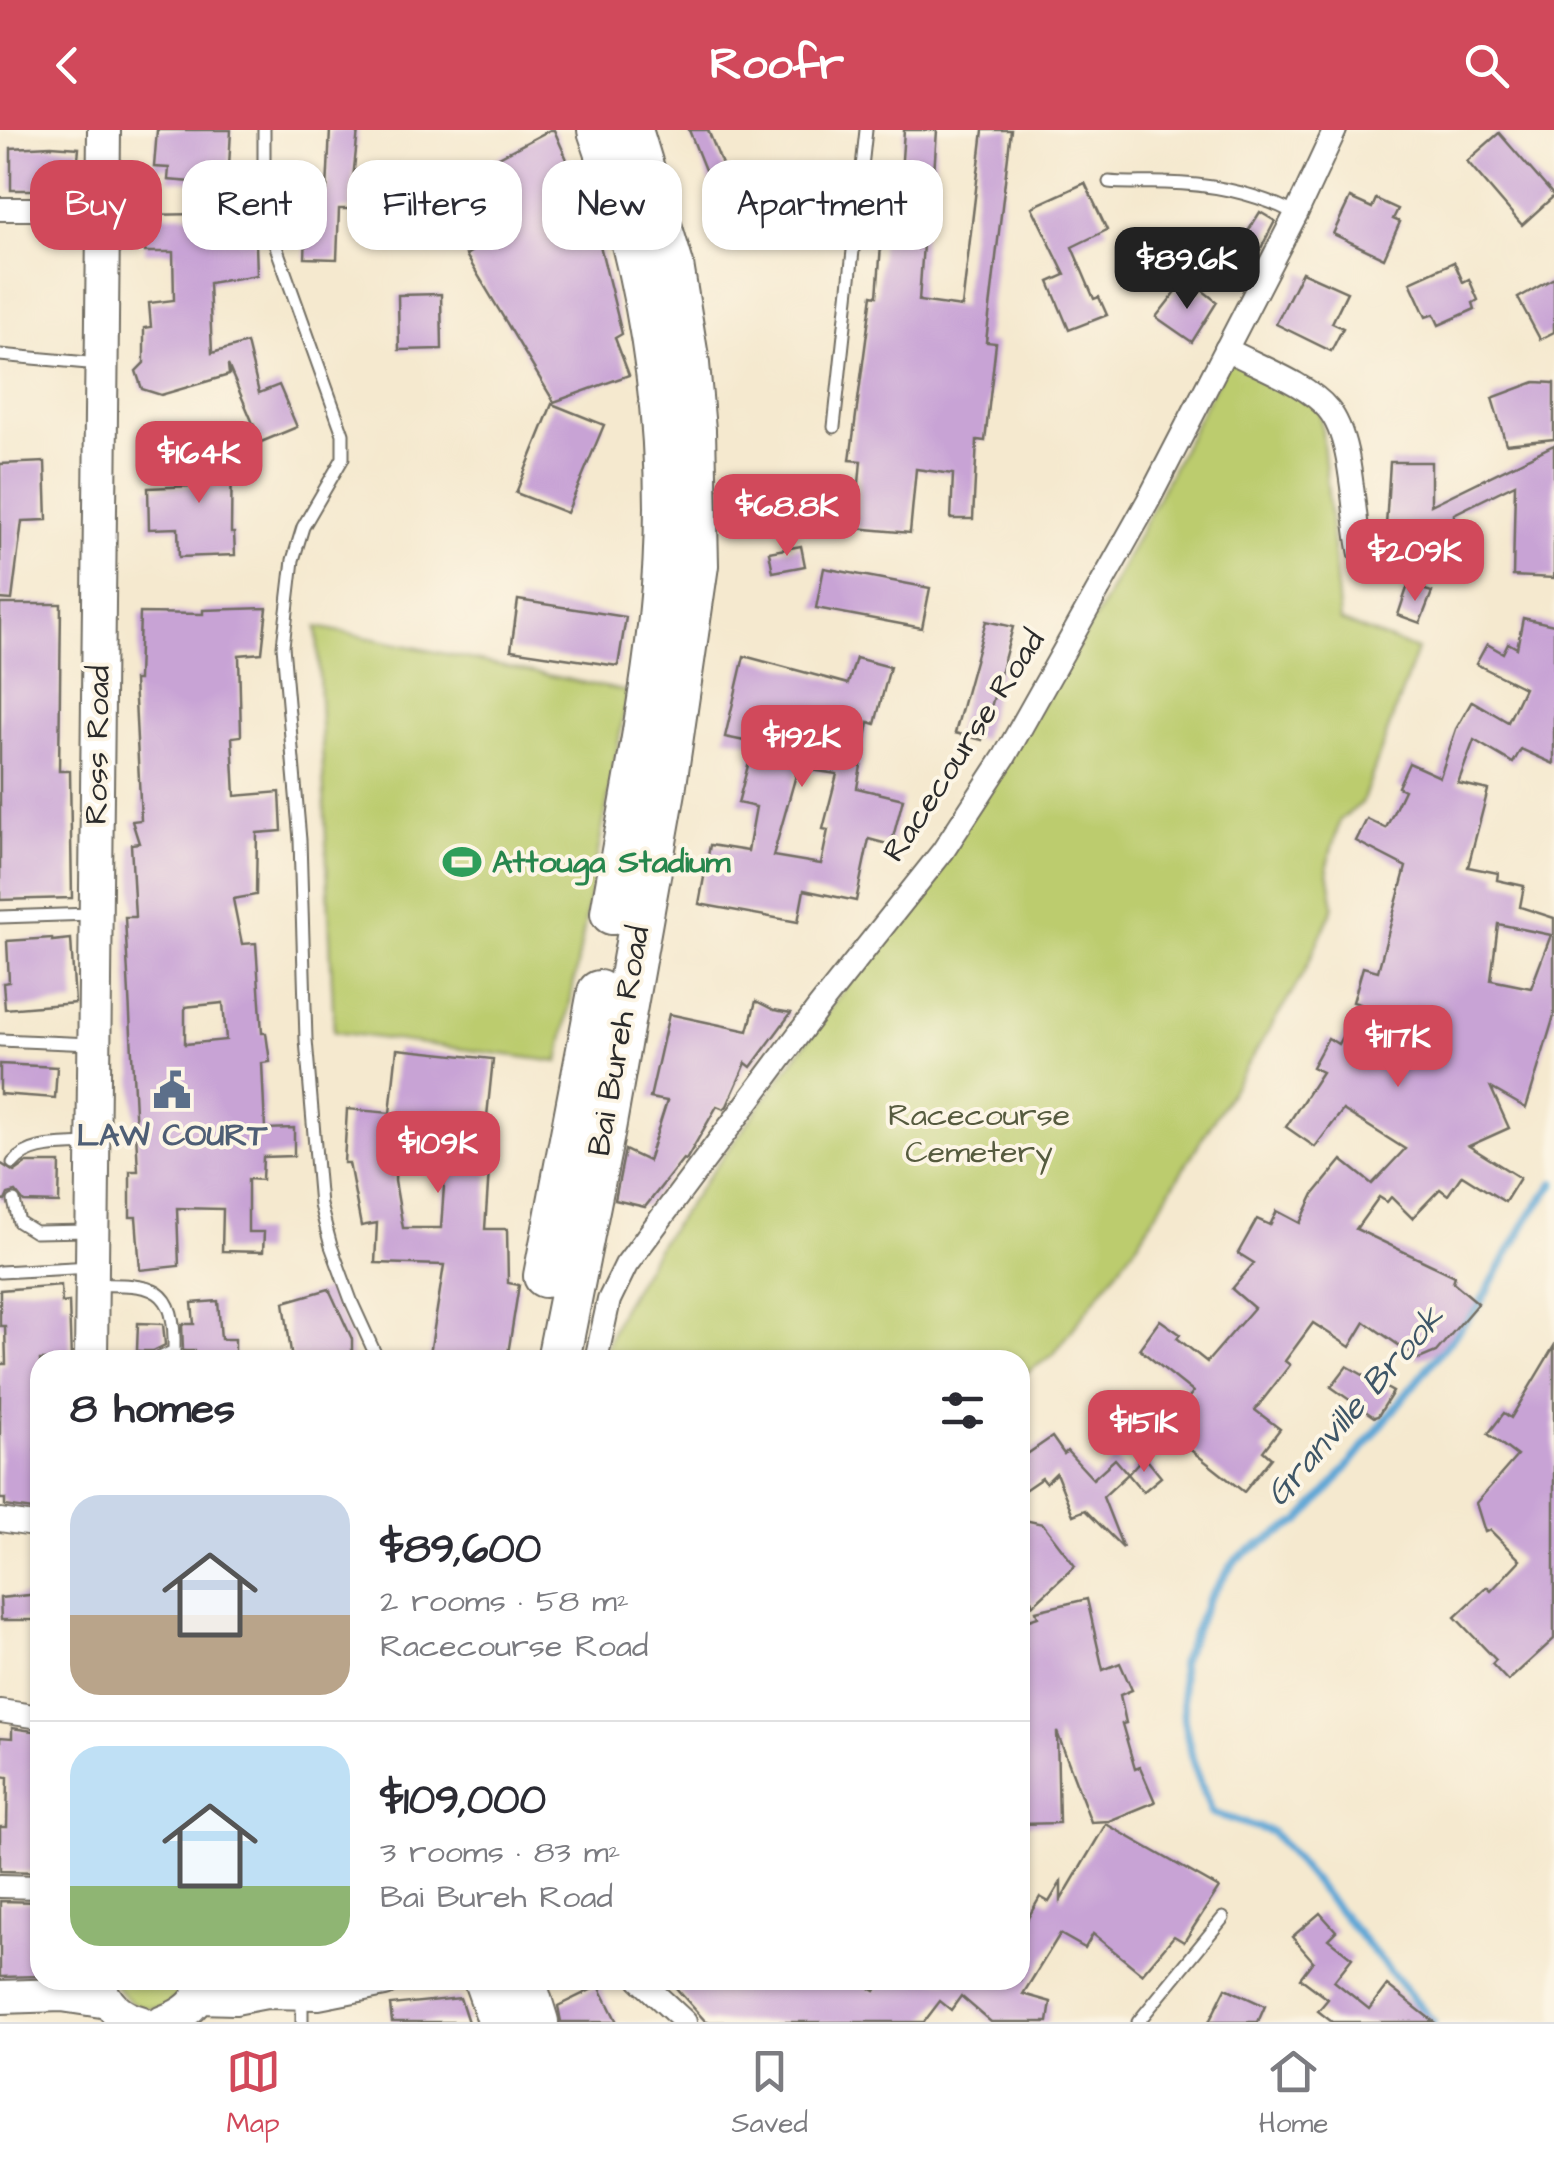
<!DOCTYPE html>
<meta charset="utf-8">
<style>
:root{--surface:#fff;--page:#f7f7f7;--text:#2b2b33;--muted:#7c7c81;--line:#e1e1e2;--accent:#d1495b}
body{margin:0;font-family:"Architects Daughter",sans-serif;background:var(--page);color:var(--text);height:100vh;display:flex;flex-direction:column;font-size:38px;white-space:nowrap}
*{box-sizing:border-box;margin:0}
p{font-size:32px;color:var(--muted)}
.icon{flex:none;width:55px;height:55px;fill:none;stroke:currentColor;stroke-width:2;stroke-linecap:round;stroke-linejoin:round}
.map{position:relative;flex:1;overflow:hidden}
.sheet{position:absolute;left:30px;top:1220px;width:1000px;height:640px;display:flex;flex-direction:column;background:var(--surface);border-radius:30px;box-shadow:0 2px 8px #0004}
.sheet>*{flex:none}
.top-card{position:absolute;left:30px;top:30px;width:1000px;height:90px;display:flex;gap:20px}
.price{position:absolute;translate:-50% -85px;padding:0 22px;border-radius:20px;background:var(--accent);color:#fff;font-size:32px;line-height:65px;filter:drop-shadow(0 2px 5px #0008)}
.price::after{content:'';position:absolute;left:50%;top:60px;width:30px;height:22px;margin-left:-15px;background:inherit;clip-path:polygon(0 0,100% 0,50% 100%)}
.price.current{background:#222;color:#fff}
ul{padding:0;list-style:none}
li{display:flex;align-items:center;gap:30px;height:250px;padding:0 40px}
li+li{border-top:2px solid var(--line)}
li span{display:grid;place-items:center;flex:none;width:280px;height:200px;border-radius:30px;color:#555}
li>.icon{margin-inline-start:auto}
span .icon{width:120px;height:120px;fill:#fffc;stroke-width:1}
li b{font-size:42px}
h2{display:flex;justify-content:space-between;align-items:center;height:120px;padding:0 40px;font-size:42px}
.chip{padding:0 35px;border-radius:30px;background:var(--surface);box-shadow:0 2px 8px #0004;font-size:35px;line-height:90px}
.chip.current{background:var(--accent);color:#fff}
header{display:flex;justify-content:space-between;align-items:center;height:130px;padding:0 40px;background:var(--accent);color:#fff;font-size:45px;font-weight:700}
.tabs{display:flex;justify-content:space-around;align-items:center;height:140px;border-top:2px solid var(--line);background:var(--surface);font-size:28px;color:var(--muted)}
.tabs a{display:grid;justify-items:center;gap:5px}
.tabs .current{color:var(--accent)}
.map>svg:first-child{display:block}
.green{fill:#bccc6e;stroke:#747c4c;stroke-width:2.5}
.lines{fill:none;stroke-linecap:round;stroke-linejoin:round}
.stream{stroke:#60a7d6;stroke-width:8}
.building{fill:#c8a3d5;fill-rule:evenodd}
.lane-casing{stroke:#726e64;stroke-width:15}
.street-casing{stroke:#726e64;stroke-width:26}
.secondary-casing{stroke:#726e64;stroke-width:36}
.highway-casing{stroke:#726e64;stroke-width:46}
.lane{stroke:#fff;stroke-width:11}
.street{stroke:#fff;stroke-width:22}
.secondary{stroke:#fff;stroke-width:32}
.highway{stroke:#fff;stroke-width:42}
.labels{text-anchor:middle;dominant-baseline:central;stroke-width:8;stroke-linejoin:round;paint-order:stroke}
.street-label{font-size:32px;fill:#2b2b2b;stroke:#fcf5e5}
.leisure-label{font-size:32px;font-weight:bold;fill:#27864d;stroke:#fcf5e5;text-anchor:start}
.park-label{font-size:32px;fill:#565b3f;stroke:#fcf5e5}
.service-label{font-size:32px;font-weight:bold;fill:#4e5e75;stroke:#fcf5e5}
.water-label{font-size:35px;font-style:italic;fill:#3e5667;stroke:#fcf5e5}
</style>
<header><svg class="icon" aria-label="back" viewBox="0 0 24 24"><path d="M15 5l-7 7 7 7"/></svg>Roofr<svg class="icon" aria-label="search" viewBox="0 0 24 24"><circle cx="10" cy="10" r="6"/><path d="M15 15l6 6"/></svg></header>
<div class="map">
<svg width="1554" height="1892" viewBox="0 0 1554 1892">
<rect width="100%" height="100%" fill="#fcf5e5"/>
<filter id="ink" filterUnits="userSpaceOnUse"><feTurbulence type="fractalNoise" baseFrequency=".01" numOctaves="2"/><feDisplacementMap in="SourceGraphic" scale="20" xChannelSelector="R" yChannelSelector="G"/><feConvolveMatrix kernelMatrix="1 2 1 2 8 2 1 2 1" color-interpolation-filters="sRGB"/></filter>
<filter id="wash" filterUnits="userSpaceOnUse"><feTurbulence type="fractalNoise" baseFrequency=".0048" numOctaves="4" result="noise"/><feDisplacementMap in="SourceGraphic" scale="40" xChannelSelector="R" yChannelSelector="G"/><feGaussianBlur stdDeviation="2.25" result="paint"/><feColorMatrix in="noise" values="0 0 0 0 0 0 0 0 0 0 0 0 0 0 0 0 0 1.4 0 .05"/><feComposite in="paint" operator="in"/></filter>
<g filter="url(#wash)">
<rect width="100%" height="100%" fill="#f5e9cf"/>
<!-- green -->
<g class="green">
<polygon points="1235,216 1318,258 1340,491 1417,520 1362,673 1340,690 1327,735 1334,776 1304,843 1139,1111 1053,1225 1020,1247 1020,1230 601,1230 621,1179 660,1113 822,891 1030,592 1100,480"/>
<polygon points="317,497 628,562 559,932 334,902"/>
<path d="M112,1850H191C171,1889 133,1887 112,1850Z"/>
</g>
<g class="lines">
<!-- stream -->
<polyline class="stream" points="1433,1892 1272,1702 1212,1683 1193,1632 1184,1591 1181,1533 1208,1470 1237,1428 1300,1391 1332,1356 1480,1173 1528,1089 1554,1053"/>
</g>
<g id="blocks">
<!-- building -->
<g class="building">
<polygon points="157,0 231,0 228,55 168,50 169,38 154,37"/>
<polygon points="330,0 358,0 350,79 339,79 337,129 305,128 308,59 327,60"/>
<polygon points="550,0 554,0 594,91 622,204 615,208 629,245 554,272 466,125 512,96 480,37"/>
<polygon points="689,0 708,0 728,49 711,55"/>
<polygon points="904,0 937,0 933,58 927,57 919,171 962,177 983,0 1011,0 986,212 996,213 985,311 977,310 973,389 951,389 953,344 916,339 910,403 855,398 861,331 850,330 872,165 877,166 882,103 885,103 888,72 899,73"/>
<polygon points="1499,3 1554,66 1522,95 1467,31"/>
<polygon points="51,16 79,18 76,52 50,50 50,60 11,60 11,18"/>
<polygon points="1085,53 1107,100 1072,117 1094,169 1099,167 1107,185 1069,200 1049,152 1065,145 1032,77"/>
<polygon points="1350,68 1372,78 1376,69 1398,79 1393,89 1400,92 1384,128 1333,104"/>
<polygon points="1260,82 1275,91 1259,122 1242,111"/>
<polygon points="255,83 257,145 209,153 212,223 247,213 259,263 279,255 297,297 261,312 228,235 229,245 161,265 142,259 136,241 144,233 144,198 151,197 149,173 174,170 173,122 145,122 145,85"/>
<polygon points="1454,132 1463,152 1469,149 1478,170 1473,173 1475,179 1439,195 1434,184 1426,187 1410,152"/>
<polygon points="1302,142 1347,162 1332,193 1343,198 1331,221 1276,194"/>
<polygon points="1554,148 1554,202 1540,209 1518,168"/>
<polygon points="1182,154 1198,165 1202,160 1217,172 1192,212 1156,187"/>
<polygon points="441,164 442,219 399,220 398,165"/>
<polygon points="1535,252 1554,253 1554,309 1506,314 1492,268"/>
<polygon points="552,274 604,295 567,383 516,363"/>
<polygon points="1554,315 1554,448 1513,446 1515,354 1454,384 1453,414 1385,412 1390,332 1431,332 1431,375"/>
<polygon points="232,318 231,403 234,403 235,425 179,427 178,398 149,399 148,358 192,356 190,320"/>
<polygon points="45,332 47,390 22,391 12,470 0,469 0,334"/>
<polygon points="801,416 805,436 773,442 769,422"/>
<polygon points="824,438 930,458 922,498 816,478"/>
<polygon points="1408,455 1432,462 1420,493 1398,485"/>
<polygon points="518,470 626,487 618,536 511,520"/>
<polygon points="0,474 61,474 59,641 70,641 72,768 0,770"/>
<path d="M267,478L262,523L239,525L241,606L232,607L235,666L280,662L282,701L257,703L256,765L233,769L242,814L256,813L262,903H266L270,932L262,933L265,999L294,998V1026L263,1027L262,1050L248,1049V1102H264L263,1122L222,1121L223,1079L177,1078L179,1136L140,1140L136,1087H130V1041H138L125,787H135L131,714L139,713L132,691L141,690L134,550H138L140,483L203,484V480ZM223,873L226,910L185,914V877Z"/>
<path d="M1523,488L1554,495V634L1521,619L1513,633L1474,610L1458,653L1488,660L1468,737L1498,743L1497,750L1524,756L1520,777L1554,788V886L1526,978L1491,958L1509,998L1469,1016L1520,1048L1505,1072L1462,1045L1448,1065L1440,1059L1412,1088L1391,1067L1387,1072L1379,1067L1356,1099L1455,1146L1453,1152L1478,1173L1436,1222L1419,1229L1365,1192L1350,1217L1313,1193L1285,1231L1290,1235L1255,1280L1280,1299L1263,1321L1271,1328L1244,1362L1164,1299L1193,1262L1139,1219L1160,1190L1180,1204L1177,1208L1207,1232L1254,1178L1232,1159L1254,1133L1238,1123L1257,1089L1270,1095L1277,1081L1300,1093L1314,1064L1342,1030L1372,1054L1405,1019L1343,980L1315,1017L1286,997L1322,942L1312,937L1328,908L1338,914L1360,874L1353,872L1363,837L1378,841L1406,737L1356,711L1367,689L1386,698L1404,660L1398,657L1409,633L1440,647L1456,599L1472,571L1508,592L1524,558L1476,534L1487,514L1503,523L1508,513L1517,518ZM1498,794L1551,805L1531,858L1491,850Z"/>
<polygon points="986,491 1013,497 982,610 955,603"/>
<path d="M744,526L848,554L856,528L890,537L875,594L869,592L857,658L903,669L891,715L869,709L856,771L804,760L798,792L699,774L710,715L748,721L756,677L738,673L754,613L725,607ZM798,638L837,644L823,699L828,700L821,734L773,726Z"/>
<polygon points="52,808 52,811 71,809 75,873 5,879 3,853 9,852 7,811"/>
<polygon points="756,871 774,880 791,883 751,937 746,933 727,976 724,979 717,976 686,1030 683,1029 645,1077 615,1070 625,1020 648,1031 667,971 650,968 669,884 748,901"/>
<path d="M397,919L493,929L486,996H492L486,1040H489L485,1099H507L508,1153L519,1155L507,1230H429L444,1135L375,1133L377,1093L361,1096L349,1033H344L347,979L390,983ZM396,1018L446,1028L441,1098H403L395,1051Z"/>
<polygon points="0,934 57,937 55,968 0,964"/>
<polygon points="0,1033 14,1042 27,1033 60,1033 59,1073 24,1072 16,1062 8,1064 5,1071 0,1070"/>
<polygon points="61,1155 62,1173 69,1172 71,1230 40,1230 40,1299 35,1319 40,1319 40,1381 5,1376 5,1369 0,1369 0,1234 6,1234 5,1196 0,1196 0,1160"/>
<polygon points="329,1159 352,1209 352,1230 292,1230 284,1172"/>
<polygon points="218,1171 221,1209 235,1209 235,1230 195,1230 195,1221 183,1221 182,1194 194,1194 192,1173"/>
<polygon points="138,1193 163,1194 165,1215 153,1221 137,1221"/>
<polygon points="1554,1216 1554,1509 1508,1551 1492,1534 1496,1530 1455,1487 1487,1457 1491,1461 1520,1430 1490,1400 1485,1402 1476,1373 1517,1326 1488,1304 1504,1283 1511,1288"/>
<polygon points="1347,1236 1393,1262 1378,1286 1374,1287 1331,1257"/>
<polygon points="1052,1307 1064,1324 1067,1321 1093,1349 1115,1329 1128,1344 1103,1367 1123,1418 1085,1380 1073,1385 1056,1343 1046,1353 1042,1348 1020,1363 1020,1329"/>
<polygon points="1144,1326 1161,1347 1143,1362 1128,1344"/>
<polygon points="1020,1389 1043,1394 1075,1436 1033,1475 1020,1438"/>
<polygon points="40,1464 40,1490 1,1490 0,1468"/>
<polygon points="1087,1469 1103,1540 1120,1533 1132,1560 1120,1565 1126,1593 1122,1594 1135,1639 1140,1637 1155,1672 1109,1691 1091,1692 1057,1602 1059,1693 1020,1694 1020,1519 1026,1518 1020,1493 1038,1487 1036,1481"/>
<polygon points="12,1598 40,1602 40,1742 0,1741 0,1697 7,1697 8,1647 0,1646 0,1607 12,1608"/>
<polygon points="1106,1694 1219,1758 1184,1812 1174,1806 1142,1844 1093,1804 1085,1818 1060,1804 1023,1864 1051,1872 1048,1892 991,1892 961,1866 951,1880 940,1871 924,1892 706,1892 669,1850 856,1850 875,1861 882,1850 1020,1850 1020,1802 1040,1767 1049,1772 1061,1752 1061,1770"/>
<polygon points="0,1771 40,1772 40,1846 0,1847"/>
<polygon points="1320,1783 1336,1801 1328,1809 1352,1828 1334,1851 1369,1879 1387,1855 1434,1892 1332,1892 1318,1881 1328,1869 1300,1848 1313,1831 1292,1807"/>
<polygon points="599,1856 617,1892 561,1892 558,1876"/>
<polygon points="1226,1858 1265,1876 1258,1892 1209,1892"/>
<polygon points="460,1868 468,1892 392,1892 390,1875"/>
</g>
</g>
</g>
<g filter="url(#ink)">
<use href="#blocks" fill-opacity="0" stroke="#726e64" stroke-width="2.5"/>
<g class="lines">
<!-- lane casing -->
<g class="lane-casing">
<g id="lane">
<polyline points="264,0 264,68 270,100 343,304 343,328 303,397 293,430 283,516 300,710 306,910 320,1075 331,1116 352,1173 378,1230"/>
<path d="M1109,52C1128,54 1146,52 1165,53C1211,54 1255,62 1296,84"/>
<polyline points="0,225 99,234"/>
<polyline points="834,297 866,0"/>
<polyline points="0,787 92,784"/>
<polyline points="0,910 91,914"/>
<path d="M13,1033C30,1012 63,1016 88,1014"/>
<polyline points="14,1071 19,1092 35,1102 88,1101"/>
<polyline points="0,1142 91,1137"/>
<path d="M94,1155C154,1154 176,1155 174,1221L156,1230"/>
<polyline points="302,1868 302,1892"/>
<polyline points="1138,1892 1223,1788"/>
</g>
</g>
<!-- street casing -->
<g class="street-casing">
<g id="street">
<polyline points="0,79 101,79"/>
<path d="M1226,219C1255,235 1308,254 1328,279C1354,309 1352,384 1361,424L1370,434L1397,441"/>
<polyline points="596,1230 609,1170 626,1135 819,877 943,721 1005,626 1148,371 1296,84 1335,0"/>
<polyline points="0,1390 40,1396"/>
<polyline points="0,1581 40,1587"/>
<polyline points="0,1756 40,1757"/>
<polyline points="640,1850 685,1892"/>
</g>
</g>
<!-- secondary casing -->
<g class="secondary-casing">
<g id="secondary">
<polyline points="91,1230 104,0"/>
<path d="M98,1853C106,1874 119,1887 140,1892"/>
<polyline points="0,1867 62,1865 108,1872"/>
<polyline points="199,1867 235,1868 266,1862 318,1863 384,1850"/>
<path d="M163,1892C186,1884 199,1873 206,1850"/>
</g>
</g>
<!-- highway casing -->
<g class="highway-casing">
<g id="highway">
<path d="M599,0C654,157 678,322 660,488C649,587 629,685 612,783"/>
<polyline points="545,1146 599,862"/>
<polyline points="558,1230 604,999 664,661 697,435 694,300 688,234 672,135 631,0"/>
<polyline points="485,1850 500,1892"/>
<polyline points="524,1850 537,1892"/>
</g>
</g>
<!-- lane -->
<use href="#lane" class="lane"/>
<!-- street -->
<use href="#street" class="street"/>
<!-- secondary -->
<use href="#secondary" class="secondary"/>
<!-- highway -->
<use href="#highway" class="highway"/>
</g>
</g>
<!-- icons -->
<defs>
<g id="stadium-bare" transform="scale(3)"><path d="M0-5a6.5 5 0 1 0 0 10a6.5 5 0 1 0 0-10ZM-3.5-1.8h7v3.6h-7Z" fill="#2e9e5b" stroke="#fcf5e5" stroke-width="2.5" paint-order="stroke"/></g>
<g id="civic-bare" transform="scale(3)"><path d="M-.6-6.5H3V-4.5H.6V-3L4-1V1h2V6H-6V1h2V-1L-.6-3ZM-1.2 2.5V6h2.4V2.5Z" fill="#5c6f8a" stroke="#fcf5e5" stroke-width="2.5" paint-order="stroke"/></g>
</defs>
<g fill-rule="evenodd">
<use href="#stadium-bare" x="462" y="732"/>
<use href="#civic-bare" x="172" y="960"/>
</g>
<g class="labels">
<!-- street labels -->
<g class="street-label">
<text transform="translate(98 615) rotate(-89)">Ross Road</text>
<text transform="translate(964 616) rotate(-57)">Racecourse Road</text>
<text transform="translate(619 911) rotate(-80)">Bai Bureh Road</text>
</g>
<!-- leisure labels -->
<g class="leisure-label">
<text x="492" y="732">Attouga Stadium</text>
</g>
<!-- park labels -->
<g class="park-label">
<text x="979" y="985">Racecourse<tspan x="979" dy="37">Cemetery</tspan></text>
</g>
<!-- service labels -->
<g class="service-label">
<text x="172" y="1005">LAW COURT</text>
</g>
<!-- water labels -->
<g class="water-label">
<text transform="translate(1355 1276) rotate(-49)">Granville Brook</text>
</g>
</g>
</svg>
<b class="price current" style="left:1187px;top:182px">$89.6K</b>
<b class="price" style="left:199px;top:376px">$164K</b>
<b class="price" style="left:787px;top:429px">$68.8K</b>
<b class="price" style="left:1415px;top:474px">$209K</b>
<b class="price" style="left:802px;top:660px">$192K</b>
<b class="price" style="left:1398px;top:960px">$117K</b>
<b class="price" style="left:438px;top:1066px">$109K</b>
<b class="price" style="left:1144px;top:1345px">$151K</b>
<div class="top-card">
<a class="chip current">Buy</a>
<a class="chip">Rent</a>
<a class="chip">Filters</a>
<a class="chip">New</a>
<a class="chip">Apartment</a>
</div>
<section class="sheet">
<h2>8 homes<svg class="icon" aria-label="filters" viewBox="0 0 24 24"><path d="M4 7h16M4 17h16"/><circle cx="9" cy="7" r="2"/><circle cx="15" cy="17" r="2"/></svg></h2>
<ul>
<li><span style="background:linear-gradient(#c9d6e8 60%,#b9a48a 0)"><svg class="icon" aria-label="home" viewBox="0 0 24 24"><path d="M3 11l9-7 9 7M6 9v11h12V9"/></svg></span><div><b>$89,600</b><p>2 rooms · 58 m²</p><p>Racecourse Road</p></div></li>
<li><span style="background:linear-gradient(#bfe0f5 70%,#8fb573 0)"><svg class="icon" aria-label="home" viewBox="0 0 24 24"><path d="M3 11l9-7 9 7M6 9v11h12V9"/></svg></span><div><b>$109,000</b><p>3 rooms · 83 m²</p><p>Bai Bureh Road</p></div></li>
</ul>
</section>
</div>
<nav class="tabs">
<a class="current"><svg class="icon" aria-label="map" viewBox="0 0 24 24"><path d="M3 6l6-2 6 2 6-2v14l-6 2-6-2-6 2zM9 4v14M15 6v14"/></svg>Map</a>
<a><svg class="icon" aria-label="saved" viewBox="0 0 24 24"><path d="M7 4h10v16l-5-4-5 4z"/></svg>Saved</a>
<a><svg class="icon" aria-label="home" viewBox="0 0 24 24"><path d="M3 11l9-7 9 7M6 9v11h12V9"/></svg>Home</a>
</nav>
